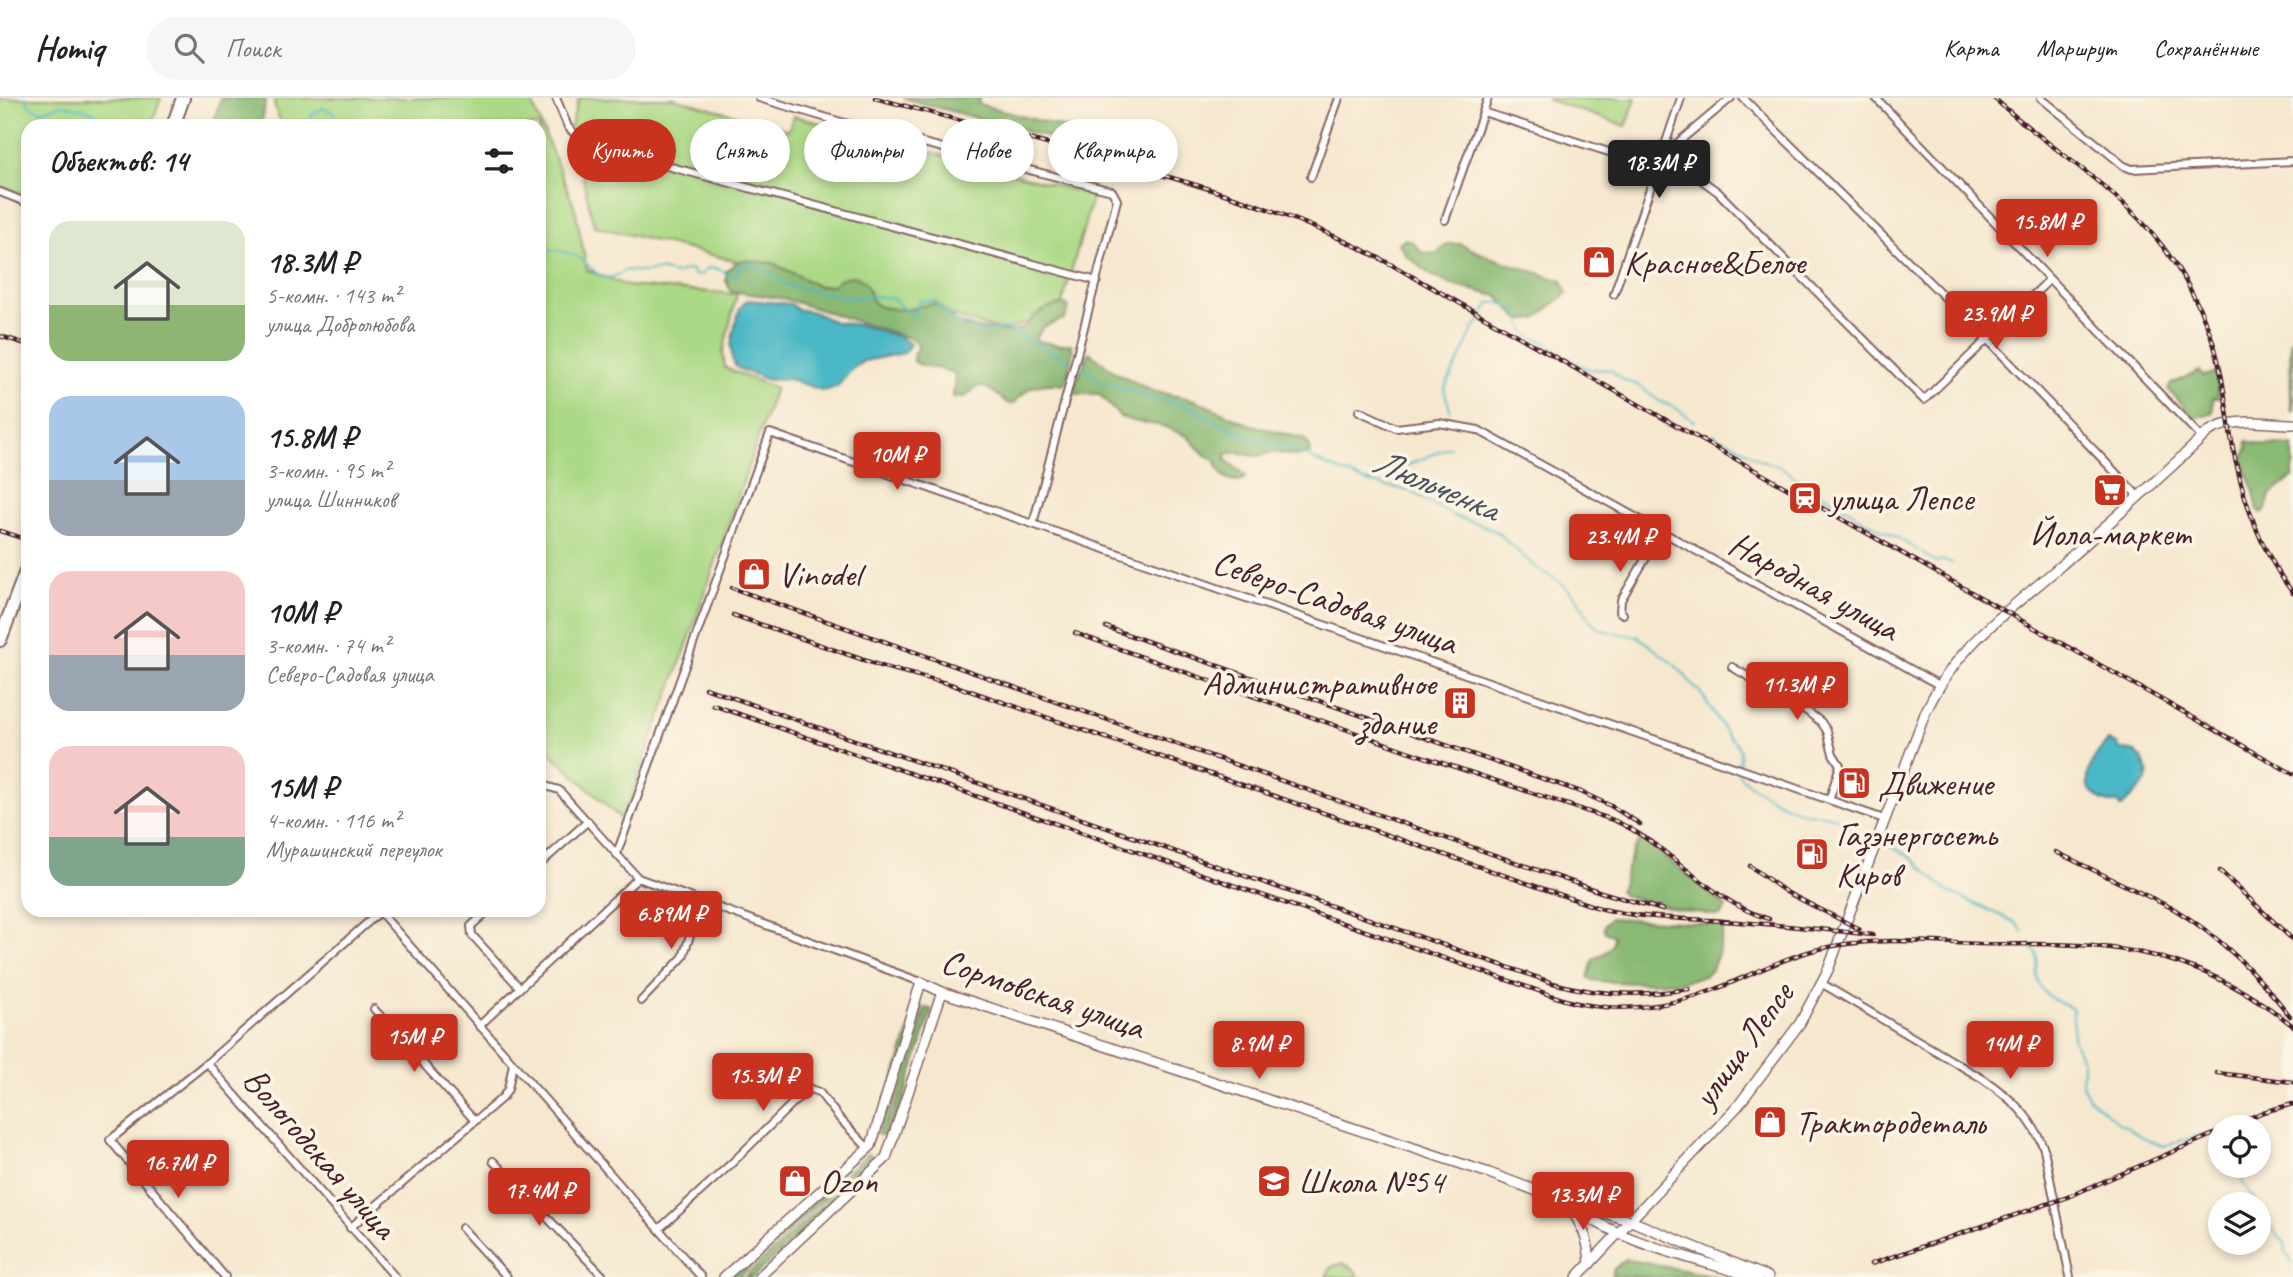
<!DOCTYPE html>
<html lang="ru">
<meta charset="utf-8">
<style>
:root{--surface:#fff;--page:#f6f6f6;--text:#222;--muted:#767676;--line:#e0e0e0;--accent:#c8321e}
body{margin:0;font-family:Caveat,sans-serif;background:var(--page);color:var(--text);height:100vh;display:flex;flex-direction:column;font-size:26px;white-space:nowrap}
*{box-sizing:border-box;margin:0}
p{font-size:23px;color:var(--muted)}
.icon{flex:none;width:38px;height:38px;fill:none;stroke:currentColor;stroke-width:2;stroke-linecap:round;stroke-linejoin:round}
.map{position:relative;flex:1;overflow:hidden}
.sheet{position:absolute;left:21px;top:21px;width:525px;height:798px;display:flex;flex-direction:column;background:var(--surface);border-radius:21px;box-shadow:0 4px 10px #0003}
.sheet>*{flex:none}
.guide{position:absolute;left:567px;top:21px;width:665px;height:63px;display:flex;gap:14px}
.fabs{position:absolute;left:2208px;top:1017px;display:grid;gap:14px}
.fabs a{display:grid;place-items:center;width:63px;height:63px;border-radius:50%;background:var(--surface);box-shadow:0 4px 10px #0003;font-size:35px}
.price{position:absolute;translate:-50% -60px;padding:0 16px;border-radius:7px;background:var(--accent);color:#fff;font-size:23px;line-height:46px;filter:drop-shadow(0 2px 4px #0008)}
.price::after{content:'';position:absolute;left:50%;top:42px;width:21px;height:16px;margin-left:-10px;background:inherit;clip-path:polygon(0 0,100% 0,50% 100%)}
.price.on{background:#222;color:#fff}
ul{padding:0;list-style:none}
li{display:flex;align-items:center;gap:21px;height:175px;padding:0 28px}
li span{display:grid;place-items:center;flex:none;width:196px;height:140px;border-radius:21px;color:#555}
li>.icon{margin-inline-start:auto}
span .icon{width:84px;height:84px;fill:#fffc;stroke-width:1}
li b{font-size:30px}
h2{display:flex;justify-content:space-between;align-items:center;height:84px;padding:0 28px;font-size:30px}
.chip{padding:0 24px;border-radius:32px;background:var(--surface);box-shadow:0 4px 10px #0003;font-size:24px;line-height:63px}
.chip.on{background:var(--accent);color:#fff}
header{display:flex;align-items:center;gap:42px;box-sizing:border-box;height:98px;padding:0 35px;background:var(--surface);border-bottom:2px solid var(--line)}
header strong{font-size:33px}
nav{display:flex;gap:38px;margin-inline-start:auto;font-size:24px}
.search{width:490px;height:63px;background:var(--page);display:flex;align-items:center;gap:18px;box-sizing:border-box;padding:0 24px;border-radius:38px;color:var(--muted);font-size:26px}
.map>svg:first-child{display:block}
.green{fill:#acd986;stroke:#7b7c58;stroke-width:2}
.forest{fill:#89b973;stroke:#6a6c4f;stroke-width:2}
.water{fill:#4ab7c5;stroke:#4a6b78;stroke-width:2}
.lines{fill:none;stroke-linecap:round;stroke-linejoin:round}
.stream{stroke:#4ab7c5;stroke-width:2}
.street-casing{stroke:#866564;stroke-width:10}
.secondary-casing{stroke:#866564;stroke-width:12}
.highway-casing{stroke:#866564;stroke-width:16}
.street{stroke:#fff;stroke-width:6}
.secondary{stroke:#fff;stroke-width:9}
.highway{stroke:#fff;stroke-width:12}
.rail-casing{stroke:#4a1f2b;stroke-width:4.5}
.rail{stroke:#fcf5e5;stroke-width:2;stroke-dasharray:5;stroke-linecap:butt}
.labels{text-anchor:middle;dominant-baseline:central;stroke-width:7;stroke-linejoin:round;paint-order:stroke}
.poi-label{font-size:35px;fill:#4a1f2b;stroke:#fcf5e5;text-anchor:start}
.street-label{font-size:35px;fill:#4a1f2b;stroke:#fcf5e5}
.water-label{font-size:37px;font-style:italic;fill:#4a5461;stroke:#fcf5e5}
</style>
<header>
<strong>Homiq</strong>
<div class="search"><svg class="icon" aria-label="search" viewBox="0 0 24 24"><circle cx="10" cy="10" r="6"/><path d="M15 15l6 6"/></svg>Поиск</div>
<nav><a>Карта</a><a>Маршрут</a><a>Сохранённые</a></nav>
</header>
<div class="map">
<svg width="2293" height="1179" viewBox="0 0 2293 1179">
<rect width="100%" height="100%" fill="#fcf5e5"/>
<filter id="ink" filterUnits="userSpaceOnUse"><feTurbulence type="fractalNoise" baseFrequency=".0143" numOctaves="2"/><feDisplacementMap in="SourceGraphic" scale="14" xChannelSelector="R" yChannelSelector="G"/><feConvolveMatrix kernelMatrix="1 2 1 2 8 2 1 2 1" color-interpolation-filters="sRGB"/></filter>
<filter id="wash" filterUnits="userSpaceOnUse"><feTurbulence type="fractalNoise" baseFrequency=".00686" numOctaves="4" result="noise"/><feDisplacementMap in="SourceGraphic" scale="28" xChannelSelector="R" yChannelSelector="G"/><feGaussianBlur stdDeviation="1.57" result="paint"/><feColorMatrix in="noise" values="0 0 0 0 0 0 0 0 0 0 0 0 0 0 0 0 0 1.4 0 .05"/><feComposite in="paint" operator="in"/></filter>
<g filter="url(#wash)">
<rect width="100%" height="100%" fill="#f6e8cf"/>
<!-- green -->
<g class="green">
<polygon points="0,0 161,0 151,28 28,28 28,97 0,88"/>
<polygon points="276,0 533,0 533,7 575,110 587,172 627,188 737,196 723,254 725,270 775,290 687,547 622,722 539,644 539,28 282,28 274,6"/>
<polygon points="579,0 674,0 788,32 794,18 1093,97 1060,213 1003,233 933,212 920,237 748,166 594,128 571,28"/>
<polygon points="1549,0 1636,0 1626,28 1548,2"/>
<polygon points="1342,1165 1353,1170 1359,1179 1326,1179 1331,1169"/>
</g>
<!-- forest -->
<g class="forest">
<polygon points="221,0 266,0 261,28 212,28"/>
<polygon points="903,0 980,0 978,6 1150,53 1146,66"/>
<polygon points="1405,141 1413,144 1421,154 1435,156 1448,146 1460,146 1489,159 1562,183 1567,195 1536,221 1520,222 1497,198 1452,187 1431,177 1406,157 1399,145"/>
<path d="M743,162L773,165L818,188L833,187C840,179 854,174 863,183C872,192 867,205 882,209C890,210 902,213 911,211C921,209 926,204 937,206L954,222L967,229L1011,234L1025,229L1034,218L1048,210L1062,206L1067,207L1069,210L1064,221L1043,229L1036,240L1037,243L1057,247L1071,246L1073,253L1066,284L1062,287C1055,284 1032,287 1026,293C1022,296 1018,302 1013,306H1009C997,298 992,289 977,288L965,299H953L955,282L954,275C941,269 924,271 913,263L914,255L919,248L913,241L786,201L731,193L726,183V173L737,164Z"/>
<polygon points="2293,240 2293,313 2291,312 2290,243"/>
<path d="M1089,254L1115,274L1152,293L1195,302L1248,326L1304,341L1308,346L1310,355C1296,363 1285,353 1271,355C1265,355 1260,359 1254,358C1243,356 1237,353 1226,356V362L1246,378L1241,383C1225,383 1219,376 1216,363L1204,356L1187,338L1163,328L1132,323L1120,319L1099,296H1074L1076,285Z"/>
<polygon points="2200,273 2203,278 2216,275 2219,300 2213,300 2213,314 2194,320 2168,291 2171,286"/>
<polygon points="2247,343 2264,347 2293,348 2293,379 2270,397 2266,411 2262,415 2258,412 2252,386 2242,361 2248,350"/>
<polygon points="1640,742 1645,743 1727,809 1720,818 1676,811 1622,797 1620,793 1633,753"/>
<path d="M1610,820L1715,826L1724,830C1722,841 1716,869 1707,876C1691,888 1612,885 1591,882L1588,880L1593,862C1602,855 1615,853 1613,838L1604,833V828Z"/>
<polygon points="917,907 923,909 883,1038 877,1036"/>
<polygon points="926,910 932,912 891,1040 886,1039"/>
<polygon points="868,1055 871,1058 739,1179 731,1179"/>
<polygon points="873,1061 876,1064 753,1179 745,1179"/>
<polygon points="1625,1161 1719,1179 1611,1179 1614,1171"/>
</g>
<!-- water -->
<g class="water">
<polygon points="747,202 791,206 796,211 813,214 835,224 860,227 900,239 910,246 904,255 864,263 852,271 837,289 824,293 789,281 768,282 742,272 736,269 732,261 731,247 735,227 740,210"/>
<path d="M2108,643L2117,646L2120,651L2135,654L2142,660L2148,674L2146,684L2122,709H2120L2118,705C2103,706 2095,700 2088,688C2086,670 2096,655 2108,643Z"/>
</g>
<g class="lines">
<!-- stream -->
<g class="stream">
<polyline points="25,0 29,8 42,13 61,7 86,11 98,17 106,28"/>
<polyline points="267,28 276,26 280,28"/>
<polyline points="309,28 312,16 324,10 333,14 341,28"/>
<path d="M539,151C547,150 571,155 578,159C599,173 598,190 626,172L644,174L660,172L674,176L691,171L694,177H702L706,171L716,170L734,178L737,177L739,168L748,166L756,167L787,187L844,199L863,200L875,198L892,200L907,214L912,216L917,214L920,202L935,203L952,222L972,228C980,242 993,230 1006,231C1014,231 1018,237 1025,241C1040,249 1055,254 1069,263"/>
<polyline points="1484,215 1490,205 1500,205 1512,209 1517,213 1525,235 1535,241 1542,242 1573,264 1588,271 1611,272 1623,282 1640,288 1659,303 1676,310 1694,323"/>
<polyline points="1082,271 1089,272 1098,282 1150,300 1181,306 1250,339 1302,354 1318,364 1367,384 1410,393 1453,418 1480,426 1497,434 1536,470 1562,485 1577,500 1591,523 1600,532 1639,539 1676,568 1703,598 1728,638 1737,646 1740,653 1739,668"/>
<path d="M1450,312L1444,291C1450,280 1456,269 1462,257C1468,246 1470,231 1480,223"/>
<polyline points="1714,336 1719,341 1733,345 1760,362 1781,369 1814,393 1836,402 1859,420 1898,440 1936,464 1943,462 1952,465"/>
<polyline points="1368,384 1450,349"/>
<path d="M1738,674C1743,687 1789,711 1803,714C1815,717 1830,716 1841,722C1848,725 1851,733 1856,738L1874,742"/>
<polyline points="1879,743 1908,757 1947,793 2015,824 2023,834"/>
<path d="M2032,851L2037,855C2039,863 2036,870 2037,878C2039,898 2059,904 2073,911V940L2083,965L2082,987L2089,1000L2119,1025L2150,1043L2164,1048L2204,1036"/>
<polyline points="2216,1046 2221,1049"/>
<polyline points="2232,1068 2257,1106"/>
<polyline points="2259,1109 2269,1126 2285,1145 2286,1155 2293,1165"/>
</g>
</g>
</g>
<g filter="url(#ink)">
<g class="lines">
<!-- street casing -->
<g class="street-casing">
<g id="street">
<polyline points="556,0 568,29 585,46 1097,183"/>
<polyline points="759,0 841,24 1112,93 1117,102 1033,426"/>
<polyline points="1743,0 1988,242 2139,399"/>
<polyline points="1876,0 2202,340"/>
<polyline points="2041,0 2124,68 2132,71 2293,63"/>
<polyline points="1483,14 1656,69 1696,78 1718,94 1924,302 2049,182"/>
<polyline points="1661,62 1669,52 1731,0"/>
<polyline points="1311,79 1339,0"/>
<polyline points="0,94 28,105"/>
<polyline points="1445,122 1488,0"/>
<polyline points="1614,196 1681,0"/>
<polyline points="1359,313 1396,330 1439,325 1478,332 1939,587"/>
<polyline points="1623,516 1620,514 1621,502 1662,433"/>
<polyline points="1732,569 1808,614 1821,624 1827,633 1833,656 1840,667 1830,700"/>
<polyline points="539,686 559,692 638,780 921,884"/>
<polyline points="617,755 770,335 1884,721"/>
<polyline points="539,767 588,723"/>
<polyline points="489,812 471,828 472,837 520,890"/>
<polyline points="380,814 701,1179"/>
<path d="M1821,885L1983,981C2011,1000 2032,1019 2044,1051L2070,1179"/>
<polyline points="641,903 683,859 701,803"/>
<polyline points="374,911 475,1023"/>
<polyline points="479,928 638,780"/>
<polyline points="207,965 395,1179"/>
<polyline points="493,1063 604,1179"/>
<polyline points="350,1130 503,999 508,991 513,966"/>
<polyline points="462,1130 507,1179"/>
<polyline points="659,1131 733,1064 799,999 810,991 819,994 840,1021 868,1050"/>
<polyline points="225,1179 110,1042 207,965 382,812"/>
</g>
</g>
<!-- secondary casing -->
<g class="secondary-casing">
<g id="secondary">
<path d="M1569,1106C1619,1145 1689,1159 1748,1177L1759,1179"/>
<path d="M1572,1113C1584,1130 1589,1145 1590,1166"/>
<polyline points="724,1179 871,1048 921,884 942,894 1489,1075 1564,1103 1631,1123 1768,1179"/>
<polyline points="759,1179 886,1060 942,894"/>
<path d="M1577,1179L1738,1008L1800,925L1828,872L1926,613C1957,547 2005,516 2058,470C2109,425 2160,381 2208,334C2232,318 2266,326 2293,326"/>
</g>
</g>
<!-- highway casing -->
<g class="highway-casing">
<g id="highway">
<polyline points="173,28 183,0"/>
<polyline points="0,542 28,468"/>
</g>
</g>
<!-- street -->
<use href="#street" class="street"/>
<!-- secondary -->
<use href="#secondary" class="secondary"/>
<!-- highway -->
<use href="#highway" class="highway"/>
<!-- rail casing -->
<g class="rail-casing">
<g id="rail">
<path d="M875,0C944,18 1013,37 1081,55C1189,83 1294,113 1392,167L2293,676"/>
<path d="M1994,0C2035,38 2084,69 2125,107C2162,141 2190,184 2208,230C2222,265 2225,302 2231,339C2240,393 2259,451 2293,495"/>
<polyline points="0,238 26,246"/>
<polyline points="0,433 22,440"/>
<polyline points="732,490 1385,719 1601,794 1663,812"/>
<path d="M733,517L884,569L950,586L1596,809C1638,821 1680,820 1723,823C1773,826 1823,831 1873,837"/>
<polyline points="1106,529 1581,694 1611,708 1640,726"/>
<path d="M1075,535L1407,653L1613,722C1671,747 1708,803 1769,821"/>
<path d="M705,590L1553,885C1598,898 1644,898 1689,891"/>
<path d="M713,607L1565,902C1614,916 1669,910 1716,891C1749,878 1780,861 1815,852C1868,838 1924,844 1978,846C2022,847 2067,844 2111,850C2179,858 2240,885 2293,928"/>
<path d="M2056,754L2174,811C2221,839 2257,876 2290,918"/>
<polyline points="1750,768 1786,794 1859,831"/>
<polyline points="2220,773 2293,842"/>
<polyline points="2217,975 2293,984"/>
<polyline points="2229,1029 2263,1014 2293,1006"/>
<polyline points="1871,1166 2065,1100 2221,1033"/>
</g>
</g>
<!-- rail -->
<use href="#rail" class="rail"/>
</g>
</g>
<!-- icons -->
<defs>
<g id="shop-square" transform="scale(1.75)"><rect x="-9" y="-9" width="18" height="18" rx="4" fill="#c8321e" stroke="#fcf5e5"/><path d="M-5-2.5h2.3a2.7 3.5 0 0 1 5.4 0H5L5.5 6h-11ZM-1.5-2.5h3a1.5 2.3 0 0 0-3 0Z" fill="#fff"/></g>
<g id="supermarket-square" transform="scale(1.75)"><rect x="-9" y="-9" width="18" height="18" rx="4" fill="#c8321e" stroke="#fcf5e5"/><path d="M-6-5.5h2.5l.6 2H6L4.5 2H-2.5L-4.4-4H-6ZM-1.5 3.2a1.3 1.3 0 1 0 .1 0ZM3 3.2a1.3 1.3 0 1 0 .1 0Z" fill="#fff"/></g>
<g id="station-square" transform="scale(1.75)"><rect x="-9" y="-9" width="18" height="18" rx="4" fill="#c8321e" stroke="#fcf5e5"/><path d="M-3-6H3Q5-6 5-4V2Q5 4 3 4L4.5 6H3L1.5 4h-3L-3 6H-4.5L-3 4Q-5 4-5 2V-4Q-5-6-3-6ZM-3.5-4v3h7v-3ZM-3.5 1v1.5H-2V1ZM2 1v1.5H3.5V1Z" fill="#fff"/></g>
<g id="building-square" transform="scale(1.75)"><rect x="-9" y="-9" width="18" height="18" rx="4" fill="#c8321e" stroke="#fcf5e5"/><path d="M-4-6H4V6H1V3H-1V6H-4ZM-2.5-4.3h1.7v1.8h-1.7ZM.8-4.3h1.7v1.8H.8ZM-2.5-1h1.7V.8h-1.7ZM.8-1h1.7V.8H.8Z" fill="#fff"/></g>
<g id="fuel-square" transform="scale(1.75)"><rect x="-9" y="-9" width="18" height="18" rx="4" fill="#c8321e" stroke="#fcf5e5"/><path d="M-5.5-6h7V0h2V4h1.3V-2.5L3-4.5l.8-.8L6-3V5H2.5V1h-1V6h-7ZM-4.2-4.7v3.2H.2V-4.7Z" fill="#fff"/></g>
<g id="school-square" transform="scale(1.75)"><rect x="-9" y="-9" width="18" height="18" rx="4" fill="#c8321e" stroke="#fcf5e5"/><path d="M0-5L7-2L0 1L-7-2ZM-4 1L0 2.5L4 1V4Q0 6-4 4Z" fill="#fff"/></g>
</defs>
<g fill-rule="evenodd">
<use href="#shop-square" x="1599" y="164"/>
<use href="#supermarket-square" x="2110" y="392"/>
<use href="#station-square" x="1805" y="400"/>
<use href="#shop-square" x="754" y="476"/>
<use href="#building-square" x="1460" y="605"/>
<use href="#fuel-square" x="1854" y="685"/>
<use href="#fuel-square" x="1812" y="756"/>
<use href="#shop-square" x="1770" y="1024"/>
<use href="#shop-square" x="795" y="1083"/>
<use href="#school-square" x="1274" y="1083"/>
</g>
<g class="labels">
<!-- poi labels -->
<g class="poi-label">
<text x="1624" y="164">Красное&amp;Белое</text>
<text x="1829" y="400">улица Лепсе</text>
<text x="2110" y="435" text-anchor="middle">Йола-маркет</text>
<text x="778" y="476">Vinodel</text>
<text x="1436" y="585" text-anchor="end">Административное<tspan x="1436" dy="40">здание</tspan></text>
<text x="1878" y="685">Движение</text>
<text x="1836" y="736">Газэнергосеть<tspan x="1836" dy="40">Киров</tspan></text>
<text x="1795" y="1024">Трактородеталь</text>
<text x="820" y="1083">Ozon</text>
<text x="1298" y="1083">Школа №54</text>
</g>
<!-- street labels -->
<g class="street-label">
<text transform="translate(1814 488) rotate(29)">Народная улица</text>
<text transform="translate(1335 504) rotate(19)">Северо-Садовая улица</text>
<text transform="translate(1043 896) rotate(19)">Сормовская улица</text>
<text transform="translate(1743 947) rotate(-54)">улица Лепсе</text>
<text transform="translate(320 1055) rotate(49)">Вологодская улица</text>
</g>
<!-- water labels -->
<g class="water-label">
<text transform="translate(1436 386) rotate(23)">Люльченка</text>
</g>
</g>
</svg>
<div class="fabs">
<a><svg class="icon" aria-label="locate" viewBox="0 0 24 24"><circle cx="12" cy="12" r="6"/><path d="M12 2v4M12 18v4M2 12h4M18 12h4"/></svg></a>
<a><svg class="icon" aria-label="layers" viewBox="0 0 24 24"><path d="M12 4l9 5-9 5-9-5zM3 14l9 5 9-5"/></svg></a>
</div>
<b class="price on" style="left:1659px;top:102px">18.3M ₽</b>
<b class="price" style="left:2047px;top:161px">15.8M ₽</b>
<b class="price" style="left:1996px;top:253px">23.9M ₽</b>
<b class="price" style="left:897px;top:394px">10M ₽</b>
<b class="price" style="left:1620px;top:476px">23.4M ₽</b>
<b class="price" style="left:1797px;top:624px">11.3M ₽</b>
<b class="price" style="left:671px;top:853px">6.89M ₽</b>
<b class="price" style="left:414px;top:976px">15M ₽</b>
<b class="price" style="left:1259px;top:983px">8.9M ₽</b>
<b class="price" style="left:2010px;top:983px">14M ₽</b>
<b class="price" style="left:763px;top:1015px">15.3M ₽</b>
<b class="price" style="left:178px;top:1102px">16.7M ₽</b>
<b class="price" style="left:539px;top:1130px">17.4M ₽</b>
<b class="price" style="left:1583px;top:1134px">13.3M ₽</b>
<div class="guide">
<a class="chip on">Купить</a>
<a class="chip">Снять</a>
<a class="chip">Фильтры</a>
<a class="chip">Новое</a>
<a class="chip">Квартира</a>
</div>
<section class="sheet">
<h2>Объектов: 14<svg class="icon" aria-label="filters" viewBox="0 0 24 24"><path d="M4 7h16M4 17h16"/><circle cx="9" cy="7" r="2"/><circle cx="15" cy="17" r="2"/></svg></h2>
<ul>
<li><span style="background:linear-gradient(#dfe7d0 60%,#8fb573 0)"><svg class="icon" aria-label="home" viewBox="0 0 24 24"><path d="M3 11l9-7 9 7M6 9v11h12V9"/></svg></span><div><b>18.3M ₽</b><p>5-комн. · 143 m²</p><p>улица Добролюбова</p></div></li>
<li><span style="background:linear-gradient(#a9c7e8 60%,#9aa5b1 0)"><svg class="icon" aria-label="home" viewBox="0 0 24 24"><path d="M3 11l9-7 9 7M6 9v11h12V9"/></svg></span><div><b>15.8M ₽</b><p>3-комн. · 95 m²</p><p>улица Шинников</p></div></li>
<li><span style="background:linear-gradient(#f6c9c9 60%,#9aa5b1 0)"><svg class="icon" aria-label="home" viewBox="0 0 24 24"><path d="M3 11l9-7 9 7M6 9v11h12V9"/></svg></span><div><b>10M ₽</b><p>3-комн. · 74 m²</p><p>Северо-Садовая улица</p></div></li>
<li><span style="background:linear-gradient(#f6c9c9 65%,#7fa58c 0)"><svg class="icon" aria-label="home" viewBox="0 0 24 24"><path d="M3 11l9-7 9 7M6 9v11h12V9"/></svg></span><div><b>15M ₽</b><p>4-комн. · 116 m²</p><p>Мурашинский переулок</p></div></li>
</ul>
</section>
</div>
